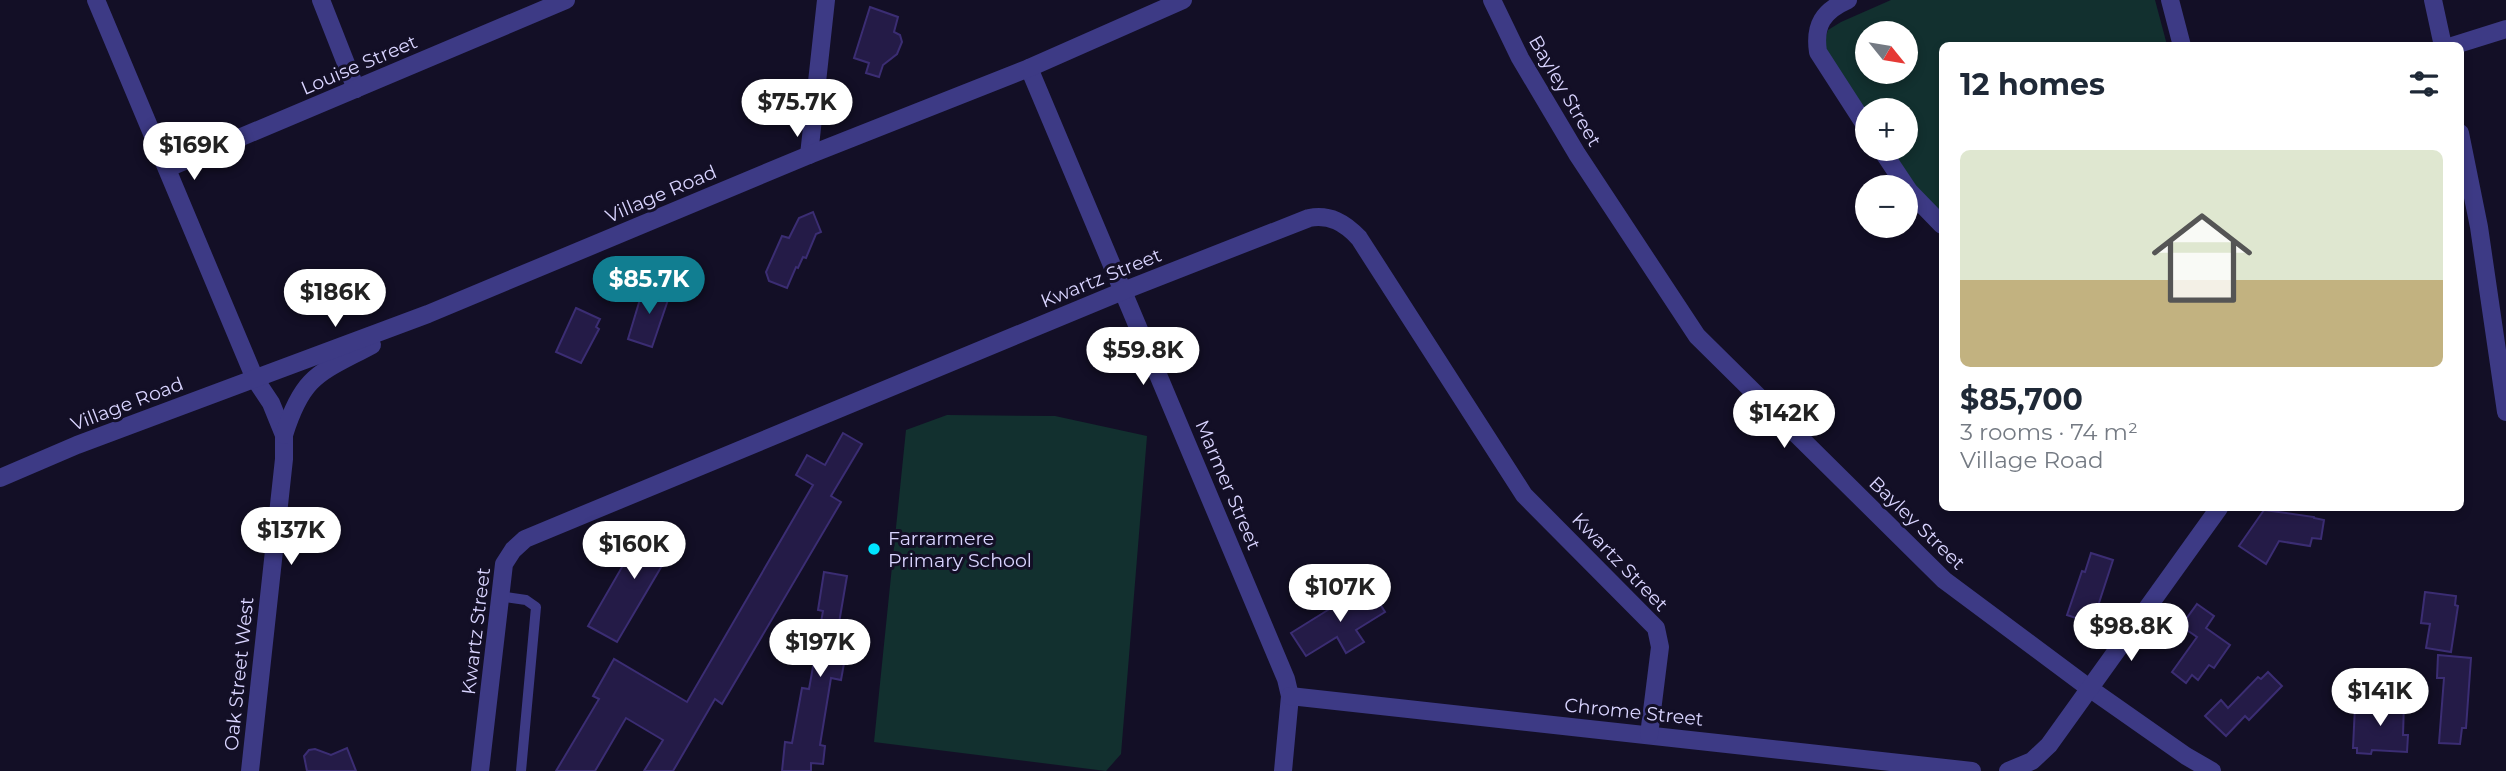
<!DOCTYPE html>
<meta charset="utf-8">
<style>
:root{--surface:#fff;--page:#f6f6f7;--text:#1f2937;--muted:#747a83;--line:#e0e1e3;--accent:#117e91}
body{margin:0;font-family:Montserrat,sans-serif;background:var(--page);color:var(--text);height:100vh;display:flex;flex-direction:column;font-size:26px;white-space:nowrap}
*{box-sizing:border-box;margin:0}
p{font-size:23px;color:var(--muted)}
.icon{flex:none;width:38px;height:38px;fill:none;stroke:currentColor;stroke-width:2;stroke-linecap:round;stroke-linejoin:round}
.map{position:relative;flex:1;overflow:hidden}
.drawer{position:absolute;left:1939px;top:42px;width:525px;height:469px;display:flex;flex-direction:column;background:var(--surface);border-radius:10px;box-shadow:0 4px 10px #0003}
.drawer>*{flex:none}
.needle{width:46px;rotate:120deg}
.controls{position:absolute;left:1855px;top:21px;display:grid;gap:14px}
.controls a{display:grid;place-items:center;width:63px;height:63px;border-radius:50%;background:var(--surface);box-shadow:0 4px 10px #0003;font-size:35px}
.price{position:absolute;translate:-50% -60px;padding:0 16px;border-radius:24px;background:#fff;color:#222;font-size:23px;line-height:46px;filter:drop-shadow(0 2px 4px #0008)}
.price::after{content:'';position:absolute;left:50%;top:42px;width:21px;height:16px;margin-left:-10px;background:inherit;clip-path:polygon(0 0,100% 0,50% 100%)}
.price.current{background:var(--accent);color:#fff}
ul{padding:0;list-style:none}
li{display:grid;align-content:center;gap:14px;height:371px;padding:0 21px}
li+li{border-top:2px solid var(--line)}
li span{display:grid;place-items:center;height:217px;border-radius:10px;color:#555}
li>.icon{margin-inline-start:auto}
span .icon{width:126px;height:126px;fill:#fffc;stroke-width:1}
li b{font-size:30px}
h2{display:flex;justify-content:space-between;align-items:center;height:84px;padding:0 21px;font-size:30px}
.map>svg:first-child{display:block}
.green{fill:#12302f;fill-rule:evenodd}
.building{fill:#241b47;stroke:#3b2d73;stroke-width:2}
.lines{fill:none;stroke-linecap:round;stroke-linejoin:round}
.service{stroke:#3d3a85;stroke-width:10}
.minor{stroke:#3d3a85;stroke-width:18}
.tertiary{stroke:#3d3a85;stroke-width:18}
.poi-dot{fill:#00e5ff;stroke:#130f26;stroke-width:2.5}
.labels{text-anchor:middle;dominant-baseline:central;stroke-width:6;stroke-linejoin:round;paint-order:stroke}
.street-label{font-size:19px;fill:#d9d4ff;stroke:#130f26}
.poi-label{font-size:19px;fill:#d9d4ff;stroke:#130f26;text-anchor:start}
</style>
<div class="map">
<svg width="2506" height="771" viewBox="0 0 2506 771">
<rect width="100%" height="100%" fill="#130f26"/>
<!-- green -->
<g class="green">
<path d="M1891,0H2155L2167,45L1942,46V213L1915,187L1885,149H1906V110H1867V122L1822,49L1828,30L1841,22ZM1867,33H1906V72H1867Z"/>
<polygon points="947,415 1055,416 1147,436 1121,754 1106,771 874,742 906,430"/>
</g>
<!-- building -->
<g class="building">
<polygon points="870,7 898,17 894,32 900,35 902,42 897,54 883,65 879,77 866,73 869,63 854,58"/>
<polygon points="813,212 821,232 816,234 806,258 803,257 798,268 796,267 787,288 769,281 766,272 782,236 789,238 799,218"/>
<polygon points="644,286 670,294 652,347 628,339"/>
<polygon points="576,308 600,319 596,327 599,329 581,363 556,352"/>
<polygon points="843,433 862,444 831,496 841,502 722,704 715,699 673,771 644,771 663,740 626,718 595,771 556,771 599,699 593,696 614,659 687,702 813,485 796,475 807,455 825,465"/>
<polygon points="2264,510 2314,517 2314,518 2324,520 2321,539 2312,538 2310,546 2279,541 2266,564 2239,546"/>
<polygon points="648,522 660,529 662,524 680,535 617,642 588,626"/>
<polygon points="2091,553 2113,560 2096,612 2088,610 2085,621 2067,615 2082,571 2085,572"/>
<polygon points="824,572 847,576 839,623 851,625 841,680 831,678 820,745 825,746 823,764 811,763 811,771 782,771 785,742 792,743 802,688 809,689 823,611 818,610"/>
<polygon points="1370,588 1385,612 1356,630 1364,642 1346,653 1337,637 1306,656 1291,633 1344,600 1346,603"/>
<polygon points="2425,592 2456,596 2455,605 2458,606 2451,652 2426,648 2430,624 2421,623"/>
<polygon points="2197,604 2214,616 2206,628 2230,645 2214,668 2209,665 2198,680 2192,675 2186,683 2172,672 2197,637 2181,626"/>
<polygon points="2438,655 2471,658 2466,728 2462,728 2460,744 2439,743 2444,678 2437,678"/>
<polygon points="2268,672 2282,686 2249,720 2245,716 2226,736 2205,716 2221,700 2228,708 2258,677 2261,679"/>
<polygon points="2374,702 2404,703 2403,735 2408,735 2407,752 2372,750 2371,754 2357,753 2357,748 2353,748 2355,706 2374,707"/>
<polygon points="347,748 356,771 307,771 304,756 309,750 315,749 331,755"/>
</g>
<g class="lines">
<!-- service -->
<polyline class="service" points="499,596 526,600 536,607 521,771"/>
<!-- minor -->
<g class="minor">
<polyline points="96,0 255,379 271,403 284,435 284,459 250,771"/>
<polyline points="321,0 356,89"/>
<polyline points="1492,0 1520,58 1577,154 1697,336 1944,580 2089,688 2186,756 2212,771"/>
<path d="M1848,0C1823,11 1814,25 1818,52L1867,128"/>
<polyline points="2170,0 2182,46"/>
<polyline points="2452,46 2506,29"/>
<polyline points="1029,68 1286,679 1290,696 1283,771"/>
<polyline points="1881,149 1909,191 1942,225"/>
<polyline points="809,155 826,0"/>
<polyline points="168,168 566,0"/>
<path d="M284,435C303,374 320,373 372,345"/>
<polyline points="0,478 77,445 428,314 809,155 1029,68 1183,0"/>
<polyline points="1290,696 1972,771"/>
<path d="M480,771L504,564L513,550L525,539L1123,291L1309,218C1330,214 1345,223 1359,238L1524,495L1656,628L1660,647L1649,735"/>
<polyline points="2008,771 2032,761 2049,745 2219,508"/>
</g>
<!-- tertiary -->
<g class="tertiary">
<polyline points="2433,0 2443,46"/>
<polyline points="2460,133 2479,227 2506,412"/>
</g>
</g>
<!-- markers -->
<circle class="poi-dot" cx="874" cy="549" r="7"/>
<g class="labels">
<!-- street labels -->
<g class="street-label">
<text transform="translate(359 65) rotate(-23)">Louise Street</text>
<text transform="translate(1565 91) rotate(60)">Bayley Street</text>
<text transform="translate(661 194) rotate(-23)">Village Road</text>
<text transform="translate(1101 278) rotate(-22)">Kwartz Street</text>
<text transform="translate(127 404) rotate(-21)">Village Road</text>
<text transform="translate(1228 485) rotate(67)">Marmer Street</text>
<text transform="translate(1917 523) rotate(44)">Bayley Street</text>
<text transform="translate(1620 562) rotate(46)">Kwartz Street</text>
<text transform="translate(476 631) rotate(-83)">Kwartz Street</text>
<text transform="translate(239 674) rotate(-84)">Oak Street West</text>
<text transform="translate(1634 712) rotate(6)">Chrome Street</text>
</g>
<!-- poi labels -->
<g class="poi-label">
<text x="888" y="538">Farrarmere<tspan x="888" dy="22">Primary School</tspan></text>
</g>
</g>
</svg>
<div class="controls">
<a><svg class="needle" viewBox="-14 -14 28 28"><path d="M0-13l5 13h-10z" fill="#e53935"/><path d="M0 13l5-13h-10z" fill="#747a83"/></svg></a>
<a>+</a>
<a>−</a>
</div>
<b class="price" style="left:797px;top:139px">$75.7K</b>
<b class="price" style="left:194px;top:182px">$169K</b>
<b class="price current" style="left:649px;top:316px">$85.7K</b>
<b class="price" style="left:335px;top:329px">$186K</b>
<b class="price" style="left:1143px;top:387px">$59.8K</b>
<b class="price" style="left:1784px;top:450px">$142K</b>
<b class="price" style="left:291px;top:567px">$137K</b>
<b class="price" style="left:634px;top:581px">$160K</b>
<b class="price" style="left:1340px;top:624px">$107K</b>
<b class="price" style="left:2131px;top:663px">$98.8K</b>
<b class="price" style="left:820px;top:679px">$197K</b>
<b class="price" style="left:2380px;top:728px">$141K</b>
<section class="drawer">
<h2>12 homes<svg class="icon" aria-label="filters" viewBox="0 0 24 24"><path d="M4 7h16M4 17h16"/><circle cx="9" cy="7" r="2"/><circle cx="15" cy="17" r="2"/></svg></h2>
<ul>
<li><span style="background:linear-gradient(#dfe7d0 60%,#c2b280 0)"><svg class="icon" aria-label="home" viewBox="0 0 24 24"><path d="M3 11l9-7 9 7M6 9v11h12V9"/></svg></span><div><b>$85,700</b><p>3 rooms · 74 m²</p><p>Village Road</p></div></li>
</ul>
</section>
</div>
